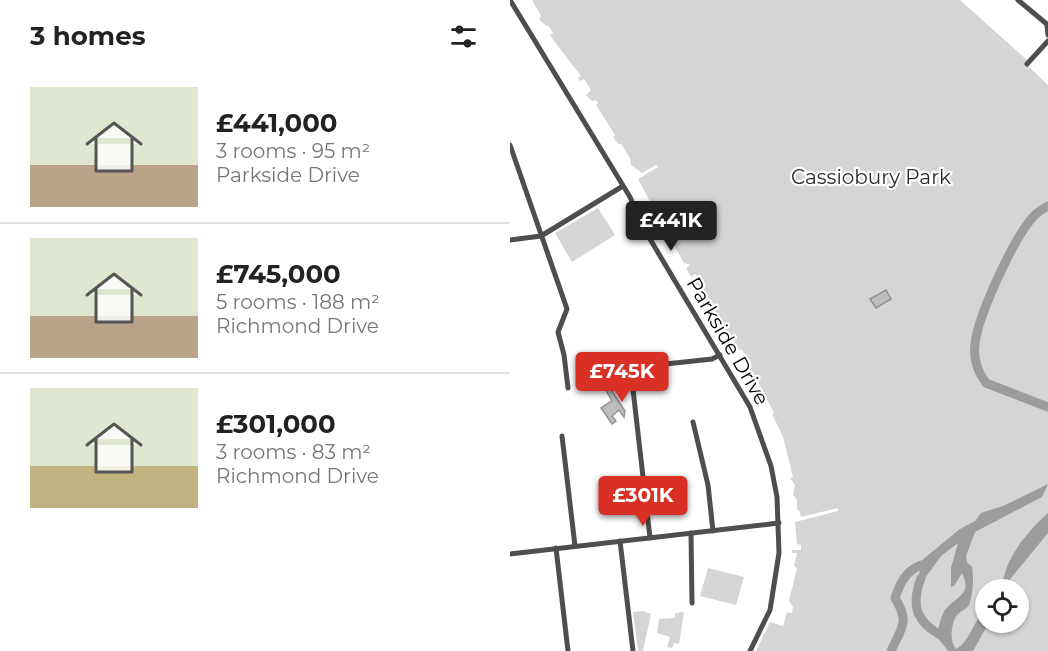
<!DOCTYPE html>
<meta charset="utf-8">
<style>
:root{--surface:#fff;--page:#f6f6f6;--text:#222;--muted:#767676;--line:#e0e0e0;--accent:#d93025}
body{margin:0;font-family:Montserrat,sans-serif;background:var(--page);color:var(--text);height:100vh;display:flex;flex-direction:column;font-size:22px;white-space:nowrap}
*{box-sizing:border-box;margin:0}
p{font-size:20px;color:var(--muted)}
.icon{flex:none;width:33px;height:33px;fill:none;stroke:currentColor;stroke-width:2;stroke-linecap:round;stroke-linejoin:round}
.map{position:relative;flex:1;overflow:hidden}
.details{display:flex;flex-direction:column;background:var(--surface);width:510px}
.details>*{flex:none}
.fabs{position:absolute;left:465px;top:579px;display:grid;gap:12px}
.fabs a{display:grid;place-items:center;width:54px;height:54px;border-radius:50%;background:var(--surface);box-shadow:0 2px 4px #0004;font-size:30px}
.price{position:absolute;translate:-50% -51px;padding:0 14px;border-radius:6px;background:var(--accent);color:#fff;font-size:20px;line-height:39px;filter:drop-shadow(0 2px 3px #0008)}
.price::after{content:'';position:absolute;left:50%;top:36px;width:18px;height:14px;margin-left:-9px;background:inherit;clip-path:polygon(0 0,100% 0,50% 100%)}
.price.on{background:#222;color:#fff}
ul{padding:0;list-style:none}
li{display:flex;align-items:center;gap:18px;height:150px;padding:0 30px}
li+li{border-top:2px solid var(--line)}
li span{display:grid;place-items:center;flex:none;width:168px;height:120px;border-radius:0px;color:#555}
li>.icon{margin-inline-start:auto}
span .icon{width:72px;height:72px;fill:#fffc;stroke-width:1}
li b{font-size:26px}
h2{display:flex;justify-content:space-between;align-items:center;height:72px;padding:0 30px;font-size:26px}
main{display:flex;flex:1;min-height:0}
.map>svg:first-child{display:block}
.green{fill:#d5d5d5;fill-rule:evenodd}
.water{fill:#9c9c9c}
.lines{fill:none;stroke-linecap:round;stroke-linejoin:round}
.river{stroke:#9c9c9c;stroke-width:9}
.building{fill:#bebebe;stroke:#929292;stroke-width:1.5}
.minor{stroke:#4e4e4e;stroke-width:5}
.labels{text-anchor:middle;dominant-baseline:central;stroke-width:4.5;stroke-linejoin:round;paint-order:stroke}
.park-label{font-size:20px;fill:#2c2c2c;stroke:#fff}
.street-label{font-size:20px;fill:#000;stroke:#fff}
</style>
<main>
<section class="details">
<h2>3 homes<svg class="icon" aria-label="filters" viewBox="0 0 24 24"><path d="M4 7h16M4 17h16"/><circle cx="9" cy="7" r="2"/><circle cx="15" cy="17" r="2"/></svg></h2>
<ul>
<li><span style="background:linear-gradient(#dfe7d0 65%,#b9a48a 0)"><svg class="icon" aria-label="home" viewBox="0 0 24 24"><path d="M3 11l9-7 9 7M6 9v11h12V9"/></svg></span><div><b>£441,000</b><p>3 rooms · 95 m²</p><p>Parkside Drive</p></div></li>
<li><span style="background:linear-gradient(#dfe7d0 65%,#b9a48a 0)"><svg class="icon" aria-label="home" viewBox="0 0 24 24"><path d="M3 11l9-7 9 7M6 9v11h12V9"/></svg></span><div><b>£745,000</b><p>5 rooms · 188 m²</p><p>Richmond Drive</p></div></li>
<li><span style="background:linear-gradient(#dfe7d0 65%,#c2b280 0)"><svg class="icon" aria-label="home" viewBox="0 0 24 24"><path d="M3 11l9-7 9 7M6 9v11h12V9"/></svg></span><div><b>£301,000</b><p>3 rooms · 83 m²</p><p>Richmond Drive</p></div></li>
</ul>
</section>
<div class="map">
<svg width="538" height="651" viewBox="0 0 538 651">
<rect width="100%" height="100%" fill="#fff"/>
<!-- green -->
<g class="green">
<path d="M22,0H450L517,60L519,67L538,85V651H246L260,622L273,626L277,612L282,613L283,607L279,601L287,568L284,566L287,553H282V550H291V545L287,544L285,522L328,511V508L291,517L289,510H287V500L283,495L285,485L280,478L283,477L273,437L262,414L264,413L245,376L239,370L241,369L239,365L240,362L232,350L226,349L228,347L219,332L216,333C209,317 197,306 192,290L188,289L185,283L187,277L185,274L181,277L176,268L180,265L174,263L164,245L167,243L158,229L153,231L151,228L153,226L129,181L128,179L148,167L146,165L132,173L121,165L120,158L111,144H108L103,137L105,135L86,105L88,103L86,100L82,101L76,95L81,90L74,79L70,81L68,78L71,76L44,41L40,35L43,33L38,25L36,26L29,19L31,16ZM476,590H508V622H476Z"/>
<polygon points="88,208 105,235 62,262 45,233"/>
<polygon points="198,568 234,577 226,605 190,596"/>
<polygon points="133,611 141,614 133,651 128,651 123,612"/>
<polygon points="174,612 169,644 164,643 162,648 157,647 160,637 147,633 149,619 165,618 165,613"/>
</g>
<!-- water -->
<g class="water">
<path d="M538,484L532,497L465,532L456,556L457,562L462,567C464,578 463,595 459,605C457,609 452,610 448,614C441,621 439,641 446,649C460,642 463,621 475,611L477,626L463,651H438L423,631L428,630C430,624 431,615 435,610C445,597 463,595 452,573L444,586L441,587V568L448,543L431,556L407,589L410,569L400,570L450,529L465,521L471,513L493,506Z"/>
<path d="M538,513V533L492,589H489C493,582 494,575 497,567C505,547 522,527 538,513Z"/>
</g>
<g class="lines">
<!-- river -->
<g class="river">
<path d="M538,206C533,209 527,212 523,217C504,238 468,315 465,344C463,359 467,371 476,383L538,407"/>
<path d="M411,578C400,607 407,623 434,637"/>
<path d="M381,651C392,627 400,622 385,598C390,583 396,571 411,565"/>
</g>
</g>
<!-- building -->
<g class="building">
<polygon points="376,290 381,299 366,308 360,299"/>
<polygon points="98,385 115,411 114,417 109,410 102,416 106,421 102,424 91,408 102,401 94,387"/>
</g>
<g class="lines">
<!-- minor -->
<g class="minor">
<polyline points="0,0 120,197 134,229 240,407 261,466 267,497 269,553 260,610 240,651"/>
<polyline points="508,0 538,25"/>
<polyline points="537,25 538,35"/>
<polyline points="517,64 538,41"/>
<polyline points="0,145 57,309 48,332 54,355 58,388"/>
<polyline points="0,240 31,236 113,186"/>
<polyline points="183,422 198,485 203,531"/>
<polyline points="52,436 65,546"/>
<polyline points="181,533 182,603"/>
<polyline points="140,538 121,372 128,367 202,359 210,355"/>
<polyline points="110,541 123,651"/>
<polyline points="46,548 58,651"/>
<polyline points="0,554 269,523"/>
</g>
</g>
<g class="labels">
<!-- park labels -->
<g class="park-label">
<text x="361" y="177">Cassiobury Park</text>
</g>
<!-- street labels -->
<g class="street-label">
<text transform="translate(218 341) rotate(60)">Parkside Drive</text>
</g>
</g>
</svg>
<div class="fabs">
<a><svg class="icon" aria-label="locate" viewBox="0 0 24 24"><circle cx="12" cy="12" r="6"/><path d="M12 2v4M12 18v4M2 12h4M18 12h4"/></svg></a>
</div>
<b class="price on" style="left:161px;top:252px">£441K</b>
<b class="price" style="left:112px;top:403px">£745K</b>
<b class="price" style="left:133px;top:527px">£301K</b>
</div>
</main>
